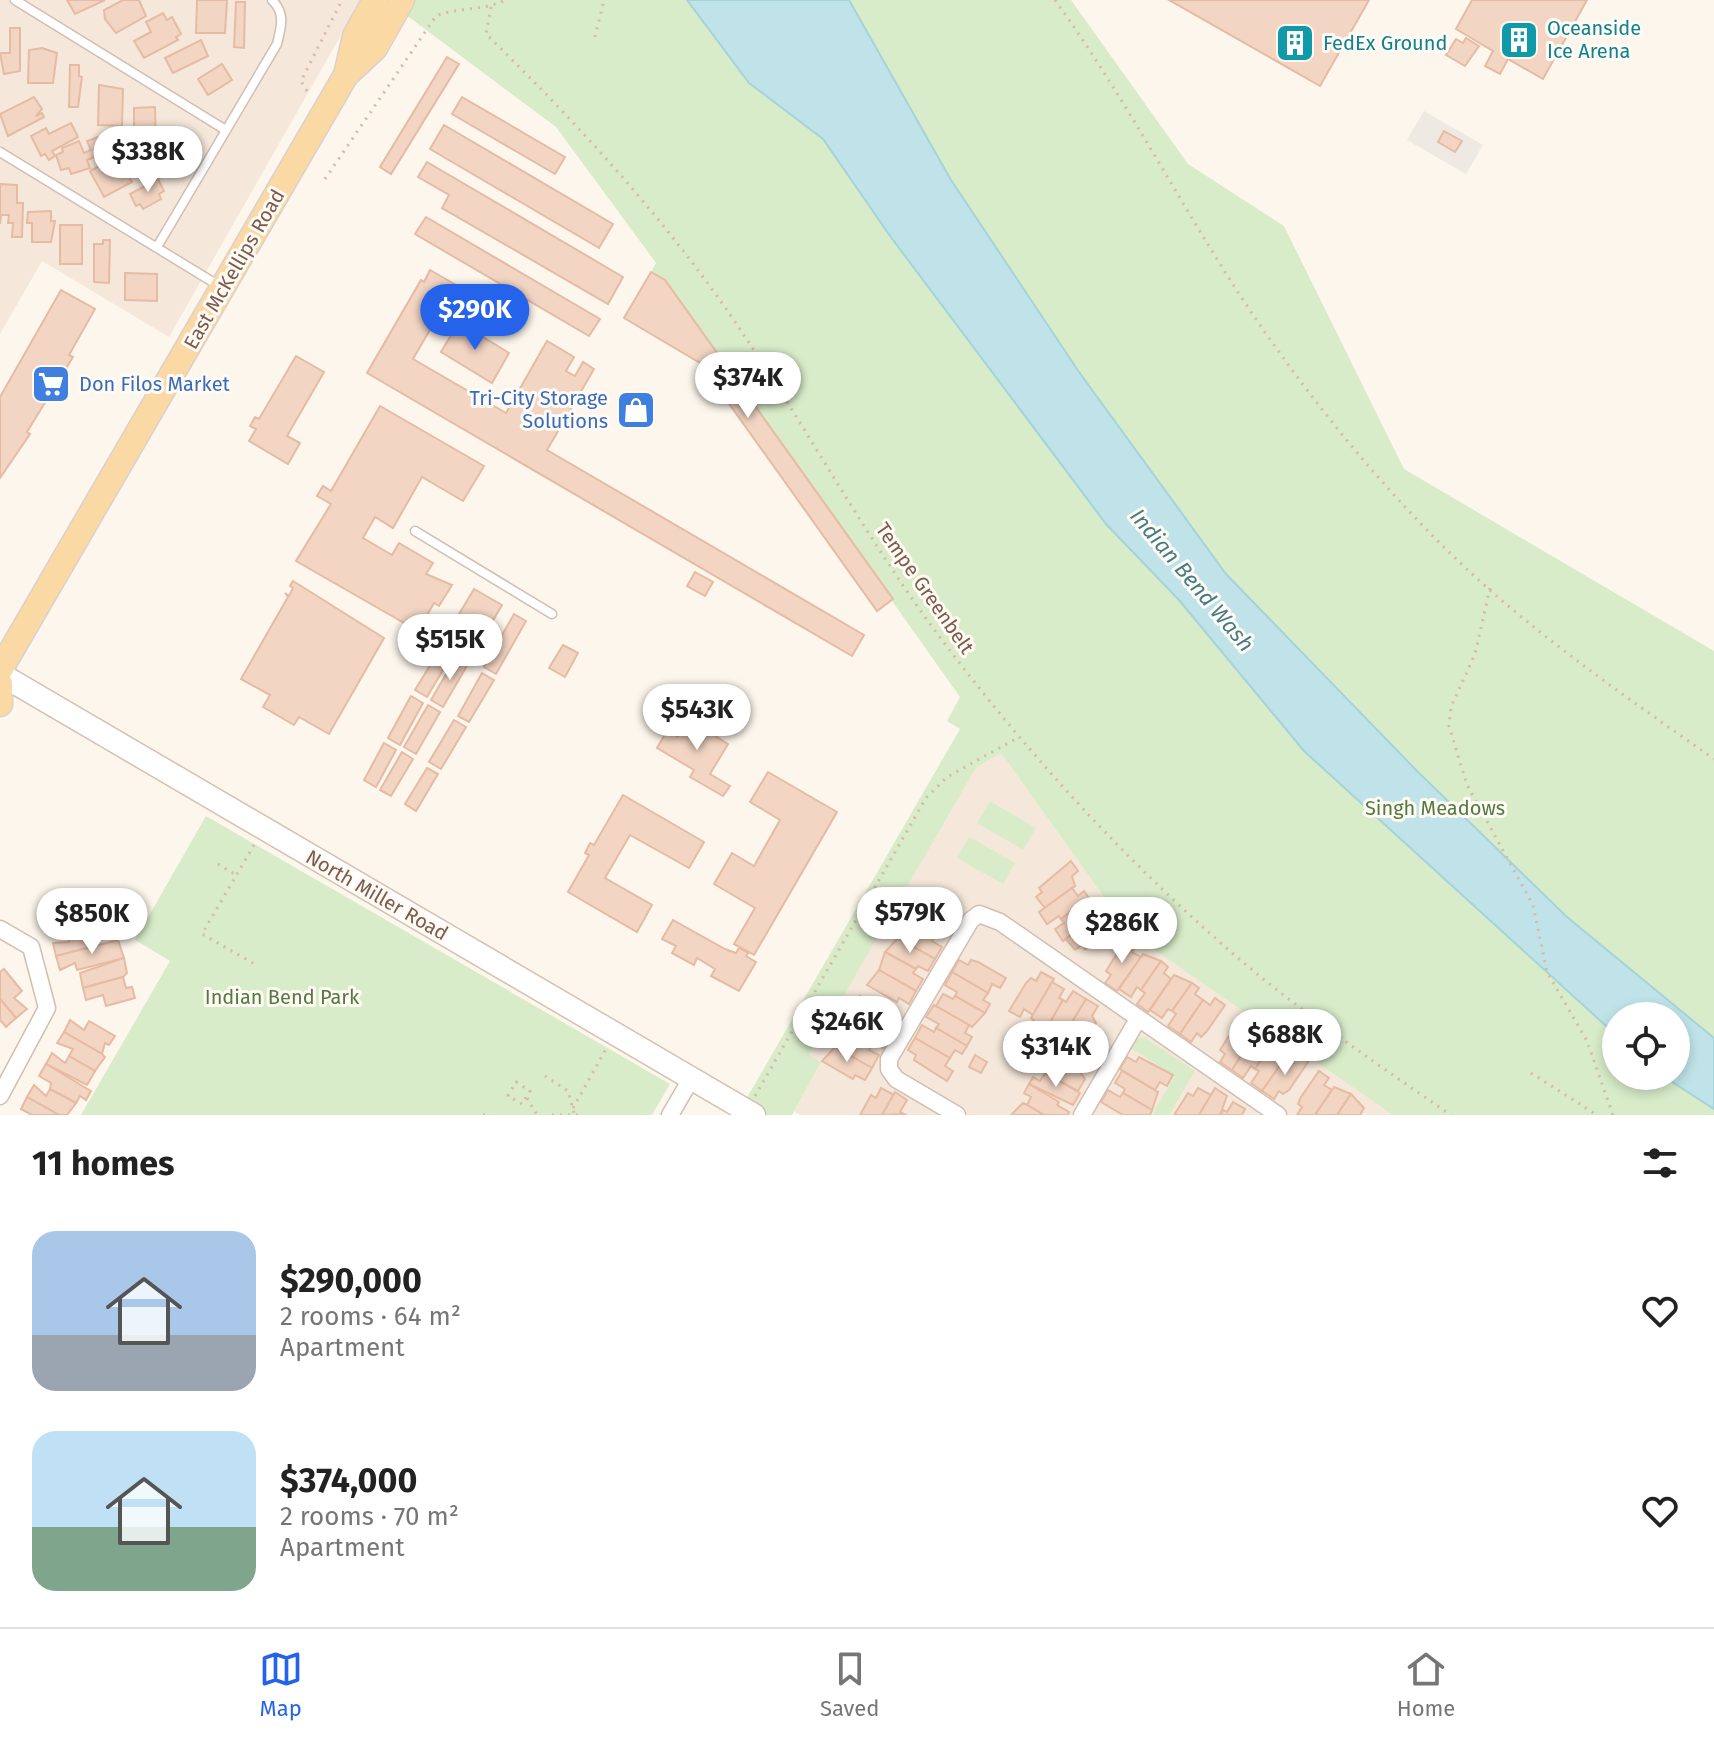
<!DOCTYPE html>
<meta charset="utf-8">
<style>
:root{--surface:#fff;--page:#f6f6f6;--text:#222;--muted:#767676;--line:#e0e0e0;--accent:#2563eb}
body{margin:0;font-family:"Fira Sans",sans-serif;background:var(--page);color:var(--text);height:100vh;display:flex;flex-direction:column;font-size:30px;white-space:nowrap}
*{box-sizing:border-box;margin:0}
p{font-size:26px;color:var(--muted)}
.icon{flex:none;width:44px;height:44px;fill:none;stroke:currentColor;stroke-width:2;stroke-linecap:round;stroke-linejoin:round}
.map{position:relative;height:1115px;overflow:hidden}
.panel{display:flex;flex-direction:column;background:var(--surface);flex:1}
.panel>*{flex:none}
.buttons{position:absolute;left:1602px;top:1002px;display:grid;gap:16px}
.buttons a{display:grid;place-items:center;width:88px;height:88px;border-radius:50%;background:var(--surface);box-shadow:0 4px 12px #0003;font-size:40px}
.price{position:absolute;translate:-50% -68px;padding:0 18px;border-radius:28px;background:#fff;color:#222;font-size:26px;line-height:52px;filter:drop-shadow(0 2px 4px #0008)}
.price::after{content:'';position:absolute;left:50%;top:48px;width:24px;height:18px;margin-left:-12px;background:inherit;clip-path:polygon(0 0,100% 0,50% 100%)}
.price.on{background:var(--accent);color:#fff}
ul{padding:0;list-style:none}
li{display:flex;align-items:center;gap:24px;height:200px;padding:0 32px}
li span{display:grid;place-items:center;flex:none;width:224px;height:160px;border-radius:24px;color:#555}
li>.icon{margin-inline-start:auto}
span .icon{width:96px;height:96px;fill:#fffc;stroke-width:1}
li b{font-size:34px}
h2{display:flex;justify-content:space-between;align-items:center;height:96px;padding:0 32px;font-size:34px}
.tab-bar{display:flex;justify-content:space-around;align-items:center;height:112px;border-top:2px solid var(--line);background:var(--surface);font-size:22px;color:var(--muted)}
.tab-bar a{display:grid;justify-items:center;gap:4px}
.tab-bar .on{color:var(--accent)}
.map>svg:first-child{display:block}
.residential{fill:#f5e8da}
.industrial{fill:#efe9e4}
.green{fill:#d8ecc9;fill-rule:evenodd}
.water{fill:#bfe3e8;stroke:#a5d3da;stroke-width:2}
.building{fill:#f3d5c3;stroke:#e6bba3;stroke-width:2}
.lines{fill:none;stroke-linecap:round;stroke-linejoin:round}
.lane-casing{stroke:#d1beb0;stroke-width:11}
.street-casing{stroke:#d1beb0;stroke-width:19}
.secondary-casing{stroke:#d6c0b0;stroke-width:25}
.primary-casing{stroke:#dad1cd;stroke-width:27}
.path{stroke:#d9b8a5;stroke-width:3;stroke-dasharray:2 6;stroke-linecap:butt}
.lane{stroke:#fff;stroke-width:8}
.street{stroke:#fff;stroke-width:16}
.secondary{stroke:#fff;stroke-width:22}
.primary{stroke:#fbd9a5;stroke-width:24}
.labels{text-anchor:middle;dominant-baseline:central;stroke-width:6;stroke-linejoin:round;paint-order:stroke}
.culture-label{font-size:20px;fill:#0d838f;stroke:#fffaf3;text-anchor:start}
.street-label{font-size:20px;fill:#7a5c4d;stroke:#fffaf3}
.shop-label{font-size:20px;fill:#366cbe;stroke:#fffaf3;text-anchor:start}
.park-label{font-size:20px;fill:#537a41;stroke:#fffaf3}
.water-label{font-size:22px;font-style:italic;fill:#437c86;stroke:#fffaf3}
</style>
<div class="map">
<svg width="1714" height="1115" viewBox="0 0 1714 1115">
<rect width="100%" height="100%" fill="#fdf6ec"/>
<!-- residential -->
<g class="residential">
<polygon points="0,0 361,0 169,337 42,261 0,334"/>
<polygon points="1001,753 1129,932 1397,1115 800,1115 794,1111 821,1062 808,1055 976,768"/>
</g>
<!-- industrial -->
<polygon class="industrial" points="1424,111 1483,145 1466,174 1407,140"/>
<!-- green -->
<g class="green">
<path d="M386,0H1071L1188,164L1284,226L1404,469L1714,651V1115H1393L1129,932L1001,753L976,768L809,1055L821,1062L792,1115H754L741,1108L960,729L947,721L960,697L665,280L651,272L656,263L556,127ZM1616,1016H1676V1076H1616Z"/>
<polygon points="990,801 1036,828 1023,850 977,823"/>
<polygon points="206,816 670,1084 652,1115 81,1115 170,961 135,940"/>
<polygon points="969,837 1015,863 1003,884 957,858"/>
<polygon points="1138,1038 1145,1038 1195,1071 1169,1115 1152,1115 1175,1076 1131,1048"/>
</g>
<!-- water -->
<polygon class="water" points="687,0 849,0 951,180 1079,372 1226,574 1417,771 1567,917 1714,1038 1714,1109 1663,1076 1676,1076 1676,1016 1616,1016 1616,1035 1304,751 1179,600 1106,524 890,236 823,139 749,83"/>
<!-- building -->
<g class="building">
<polygon points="67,0 105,0 75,14"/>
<polygon points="123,0 139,0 146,16 116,33 105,19 104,10"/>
<polygon points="197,0 227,0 225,33 196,33"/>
<polygon points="1169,0 1369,0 1320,86"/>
<polygon points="1472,0 1587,0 1543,79 1508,59 1500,74 1485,66 1493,51 1456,29"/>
<polygon points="236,2 245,2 244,48 234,47"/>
<polygon points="163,13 167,20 172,17 181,34 176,37 178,40 144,58 134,41 151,32 146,22"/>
<polygon points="10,28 20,28 20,71 4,74 0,53 10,53"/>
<polygon points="1466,38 1479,46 1465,66 1446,55 1456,39 1463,43"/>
<polygon points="201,40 208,56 173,73 165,58"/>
<polygon points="42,48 57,53 53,83 28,83 29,50"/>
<polygon points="447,57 459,64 391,174 380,167"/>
<polygon points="222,64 232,80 208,95 198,79"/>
<polygon points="70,65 79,65 79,76 82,77 78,107 69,107"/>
<polygon points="99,85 123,89 122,126 98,125"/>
<polygon points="34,97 42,109 36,116 42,113 44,117 8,136 0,114"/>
<polygon points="462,97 565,157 555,174 452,114"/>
<polygon points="155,107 156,152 128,150 128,143 134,143 134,108"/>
<polygon points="71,123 78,137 52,151 55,156 49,160 45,154 41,156 31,136 46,128 49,134"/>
<polygon points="444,125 613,224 599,248 430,149"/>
<polygon points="1444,131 1462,141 1455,152 1438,142"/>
<polygon points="170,132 191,134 191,162 186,170 170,170 170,161 163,161 163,141 170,141"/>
<polygon points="98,137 104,153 87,160 90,168 71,174 69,168 61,170 56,155 63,152 62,148 79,141 84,153 91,150 87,141"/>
<polygon points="114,158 121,161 127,158 130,165 124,168 132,182 104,197 90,171"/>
<polygon points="427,162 623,277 608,304 442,208 449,195 418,177"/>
<polygon points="158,179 164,191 159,194 161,199 143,209 140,204 136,206 130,194"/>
<polygon points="0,184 17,185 17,203 23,203 22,237 12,237 13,223 8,223 9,215 1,215 0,224"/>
<polygon points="51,211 51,221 55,221 51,242 32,242 32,223 27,223 28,212"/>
<polygon points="426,217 600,319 589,336 415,234"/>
<rect x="60" y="225" width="22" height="39"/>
<polygon points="103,240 110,240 109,283 94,282 94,244 103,244"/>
<polygon points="430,270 456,285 413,359 506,413 547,341 574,357 566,371 575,376 583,362 594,369 547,450 864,635 852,656 367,373 421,280 424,282"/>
<polygon points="651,272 665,280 893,599 877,611 700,363 624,318"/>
<polygon points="125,273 157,274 157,301 125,300"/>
<polygon points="61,290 95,309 69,355 73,357 27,432 30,434 0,478 0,397"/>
<polygon points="459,322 509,353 492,383 441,352"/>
<polygon points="296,356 324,372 287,436 300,443 288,464 249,441 256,429 250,426 255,417 259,419"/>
<polygon points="380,406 484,466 463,501 422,477 393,528 375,517 363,538 392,555 399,543 433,563 426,574 452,585 439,606 434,603 418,631 296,561 331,504 317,496 323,486 331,491"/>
<polygon points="695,572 713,582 705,596 687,586"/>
<polygon points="293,581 384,638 329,734 299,717 294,725 263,707 270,695 241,679 288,597 285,593 289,596 293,588 290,586"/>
<polygon points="474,589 502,605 471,658 443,641"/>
<polygon points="514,614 526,621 496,674 484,667"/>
<polygon points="563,645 578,653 565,677 549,668"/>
<polygon points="440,649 452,655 427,697 415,690"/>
<polygon points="456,657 468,664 443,707 431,700"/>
<polygon points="482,673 494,680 469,722 458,716"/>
<polygon points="411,696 423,703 400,745 388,738"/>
<polygon points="428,705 440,712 416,754 404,747"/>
<polygon points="692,714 707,723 704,729 728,744 710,774 730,786 723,796 690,777 694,770 657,748 667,731 678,737"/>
<polygon points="454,720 466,727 441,769 429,762"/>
<polygon points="384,743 396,750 376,787 364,780"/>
<polygon points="402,752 413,759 391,796 380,790"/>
<polygon points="427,768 438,774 416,811 405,804"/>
<polygon points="768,772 837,812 754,955 734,944 755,908 714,884 732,853 754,866 780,820 750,802"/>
<polygon points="623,795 704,842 689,868 630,835 605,878 652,905 637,932 568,892 589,855 585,853 590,843 594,845"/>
<polygon points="1071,861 1078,871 1072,876 1075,886 1045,908 1036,897 1042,892 1039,888"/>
<polygon points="1072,888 1078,896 1084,891 1089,898 1061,919 1059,916 1047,924 1039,912"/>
<polygon points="1089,898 1099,914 1063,941 1055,929 1064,923 1061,919"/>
<polygon points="1099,914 1105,923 1111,918 1118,927 1092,947 1085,949 1082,945 1075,950 1066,939"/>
<polygon points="904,919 934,937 932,941 942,947 935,959 898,938"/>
<polygon points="673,920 725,949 736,953 739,948 748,953 746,956 756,962 739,991 711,976 715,969 697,958 694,965 672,953 676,946 662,939"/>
<polygon points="96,923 99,945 56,956 53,943 69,942 67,931"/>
<polygon points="898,938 935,959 928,971 918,966 916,969 885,952"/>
<polygon points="1127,938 1137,945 1132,952 1141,957 1117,991 1105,983 1111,975 1106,971"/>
<polygon points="118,940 124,958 77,970 75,963 60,970 56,956"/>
<polygon points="885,952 916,969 913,973 923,979 916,991 879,970"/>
<polygon points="1143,954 1161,961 1141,990 1137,987 1131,997 1119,989"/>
<polygon points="124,958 127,973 123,977 83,988 80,973"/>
<polygon points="959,960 968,965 971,960 978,962 1006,978 1000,988 992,984 988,993 952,972"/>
<polygon points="1161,961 1168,967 1164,973 1171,979 1148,1012 1137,1004 1145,993 1141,990"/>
<polygon points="4,969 22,991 14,998 27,1009 16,1018 0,999 0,972"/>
<polygon points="879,970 916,991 909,1004 899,998 897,1002 867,985"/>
<polygon points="952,972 988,993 983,1000 990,1004 985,1013 955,996 957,992 945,985"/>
<polygon points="1041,972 1054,979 1033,1015 1024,1009 1020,1017 1009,1011 1026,983 1031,978 1036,981"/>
<polygon points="1174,975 1192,983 1172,1011 1168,1009 1162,1018 1150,1010"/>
<polygon points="123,977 126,988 132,987 135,998 106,1006 103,995 86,1000 83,988"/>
<polygon points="1052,982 1064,989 1059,998 1063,1000 1045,1031 1031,1018"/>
<polygon points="1192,983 1199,988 1195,994 1203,1000 1180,1034 1168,1026 1176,1014 1172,1011"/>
<polygon points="1073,991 1086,999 1065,1034 1057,1029 1053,1036 1045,1031 1063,1000 1066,1002"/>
<polygon points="943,994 953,999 955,996 985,1013 972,1027 936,1006"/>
<polygon points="860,996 890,1013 888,1017 897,1023 890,1035 854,1014"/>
<polygon points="1215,998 1225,1005 1207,1031 1201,1037 1197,1033 1191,1042 1180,1034 1203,1000 1210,1005"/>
<polygon points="0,999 16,1018 6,1027 0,1020"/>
<polygon points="1086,999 1098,1006 1092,1016 1096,1023 1079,1051 1070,1045 1073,1038 1065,1034"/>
<polygon points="934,1005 969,1025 965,1033 972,1037 967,1046 936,1028 939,1024 926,1017"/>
<polygon points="854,1014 890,1035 883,1048 873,1042 871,1046 841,1029"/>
<polygon points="1241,1017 1251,1024 1246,1031 1254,1036 1232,1070 1220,1062 1225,1054 1220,1050"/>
<polygon points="70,1020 84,1030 89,1021 115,1036 109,1045 105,1043 102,1054 64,1032"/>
<polygon points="922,1025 934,1032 936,1028 967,1046 962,1054 955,1050 950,1058 915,1038"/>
<polygon points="841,1029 871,1046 869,1050 879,1055 872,1068 835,1047"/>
<polygon points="64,1032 102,1054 105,1057 95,1071 69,1056 73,1049 57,1043"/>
<polygon points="1267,1035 1274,1040 1255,1069 1251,1066 1243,1078 1232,1070 1254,1036 1262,1042"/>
<polygon points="915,1038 950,1058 945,1066 953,1071 947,1081 914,1060 916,1055 908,1050"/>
<polygon points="1274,1040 1283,1046 1278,1053 1285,1058 1262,1091 1251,1083 1259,1071 1255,1069"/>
<polygon points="835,1047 872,1068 865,1080 855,1075 853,1079 822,1061"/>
<polygon points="52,1053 65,1063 69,1056 95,1071 87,1085 46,1064"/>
<polygon points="1047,1053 1081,1073 1085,1079 1078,1091 1041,1071"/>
<polygon points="975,1055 987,1062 981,1073 969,1067"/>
<polygon points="1298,1056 1308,1062 1289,1090 1283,1094 1279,1091 1274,1099 1262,1091 1285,1058 1293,1063"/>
<polygon points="1127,1057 1136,1062 1139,1057 1173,1075 1167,1086 1160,1082 1155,1090 1120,1069"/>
<polygon points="46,1064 91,1091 86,1100 80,1096 76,1103 50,1089 51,1083 39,1076"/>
<polygon points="1122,1071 1158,1092 1152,1110 1123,1093 1125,1089 1115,1083"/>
<polygon points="1319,1071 1329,1078 1324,1085 1332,1090 1315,1115 1297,1115 1302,1107 1298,1104 1301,1097"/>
<polygon points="1045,1073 1080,1093 1073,1105 1029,1084 1033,1077 1040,1081"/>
<polygon points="1029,1084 1059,1102 1057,1105 1069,1112 1068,1115 1044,1115 1027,1105 1031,1097 1024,1093"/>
<polygon points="34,1085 46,1096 50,1089 76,1103 67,1115 59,1115 27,1097"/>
<polygon points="1334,1087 1351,1094 1337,1115 1315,1115"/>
<polygon points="881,1088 894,1095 882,1115 860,1115 871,1095 876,1098"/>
<polygon points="1198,1088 1211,1095 1199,1115 1174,1115 1188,1093 1193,1096"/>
<polygon points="1215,1088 1227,1096 1220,1115 1199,1115"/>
<polygon points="1108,1090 1120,1097 1123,1093 1152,1110 1150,1115 1123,1115 1101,1102"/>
<polygon points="895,1092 907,1100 900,1112 904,1114 882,1115"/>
<polygon points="1351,1094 1364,1108 1360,1115 1337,1115"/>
<polygon points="27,1097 59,1115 32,1115 21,1109"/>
<polygon points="1233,1102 1245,1109 1242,1115 1220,1115 1223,1110 1227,1112"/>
<polygon points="1023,1103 1027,1105 1044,1115 1011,1115"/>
</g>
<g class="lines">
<!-- lane casing -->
<g class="lane-casing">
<g id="lane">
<polyline points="15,0 224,129"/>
<polyline points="0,152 221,287"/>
<path d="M157,247L277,44C281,27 286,14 272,0"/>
<polyline points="415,531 552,614"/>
</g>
</g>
<!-- street casing -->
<g class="street-casing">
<g id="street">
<polyline points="0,929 31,947 47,1008 0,1096"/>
<polyline points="670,1115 691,1079"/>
<polyline points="957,1115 896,1079 889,1069 889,1059 971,920 979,914 1000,922 1278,1115"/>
<polyline points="1082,1115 1138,1019"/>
</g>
</g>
<!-- secondary casing -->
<g class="secondary-casing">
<polyline id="secondary" points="0,674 754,1115"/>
</g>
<!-- primary casing -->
<g class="primary-casing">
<g id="primary">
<polyline points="346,75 355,36 375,0"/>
<polyline points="0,670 346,75 375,48 402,0"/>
<polyline points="0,684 0,704"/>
</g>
</g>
<!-- path -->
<g class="path">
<path d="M1055,0C1131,105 1188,221 1262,328C1336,434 1423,537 1524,619C1585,669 1650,714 1714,759"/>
<path d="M491,7L486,34C575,121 660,213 731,316C806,425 867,542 948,648C1034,761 1130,865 1238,958C1305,1015 1378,1065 1451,1115"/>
<polyline points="595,37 604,0"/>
<polyline points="307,91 301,81 342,0"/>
<path d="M325,179L436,16C459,7 483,11 505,0"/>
<polyline points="1490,588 1475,654 1451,707 1449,726 1467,785 1533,905 1547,972 1587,1041 1613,1115"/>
<polyline points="254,845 202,934 258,966"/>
<polyline points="218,864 236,875"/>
<polyline points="1531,1073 1597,1115"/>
<polyline points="545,1076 568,1091 574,1113"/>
<polygon points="516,1082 530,1091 522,1104 508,1096"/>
<polyline points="755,1096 926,798 947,777 1019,737"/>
<polyline points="527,1098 537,1115"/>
<polyline points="573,1108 606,1049"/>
<polyline points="483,1115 489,1115"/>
<polyline points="552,1115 578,1115"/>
</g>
<!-- lane -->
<use href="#lane" class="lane"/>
<!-- street -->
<use href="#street" class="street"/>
<!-- secondary -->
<use href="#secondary" class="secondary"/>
<!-- primary -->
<use href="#primary" class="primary"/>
</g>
<!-- icons -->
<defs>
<g id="building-square" transform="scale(2)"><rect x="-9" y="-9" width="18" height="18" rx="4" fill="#0f9aa8" stroke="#fffaf3"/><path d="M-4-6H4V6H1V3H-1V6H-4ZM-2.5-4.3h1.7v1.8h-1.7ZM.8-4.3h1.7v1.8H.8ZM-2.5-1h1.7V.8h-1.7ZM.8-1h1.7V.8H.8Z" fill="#fff"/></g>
<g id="supermarket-square" transform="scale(2)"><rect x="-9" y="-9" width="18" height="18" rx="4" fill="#3f7fe0" stroke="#fffaf3"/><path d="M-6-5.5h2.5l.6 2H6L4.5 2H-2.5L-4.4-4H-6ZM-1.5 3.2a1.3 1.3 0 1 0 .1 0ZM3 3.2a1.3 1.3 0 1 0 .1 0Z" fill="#fff"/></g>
<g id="shop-square" transform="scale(2)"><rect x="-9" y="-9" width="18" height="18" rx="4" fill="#3f7fe0" stroke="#fffaf3"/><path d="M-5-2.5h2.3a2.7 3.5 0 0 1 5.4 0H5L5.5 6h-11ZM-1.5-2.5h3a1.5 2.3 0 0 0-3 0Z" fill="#fff"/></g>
</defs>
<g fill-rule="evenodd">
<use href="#building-square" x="1519" y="40"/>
<use href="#building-square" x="1295" y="43"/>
<use href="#supermarket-square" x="51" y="384"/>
<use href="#shop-square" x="636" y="410"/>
</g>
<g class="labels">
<!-- culture labels -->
<g class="culture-label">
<text x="1547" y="28">Oceanside<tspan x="1547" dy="23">Ice Arena</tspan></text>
<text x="1323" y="43">FedEx Ground</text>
</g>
<!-- street labels -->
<g class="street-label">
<text transform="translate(234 269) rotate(-60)">East McKellips Road</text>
<text transform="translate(925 588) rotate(55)">Tempe Greenbelt</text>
<text transform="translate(377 895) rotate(30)">North Miller Road</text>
</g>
<!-- shop labels -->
<g class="shop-label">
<text x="79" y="384">Don Filos Market</text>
<text x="608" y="398" text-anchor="end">Tri-City Storage<tspan x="608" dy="23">Solutions</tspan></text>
</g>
<!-- park labels -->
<g class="park-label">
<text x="1435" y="808">Singh Meadows</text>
<text x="282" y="997">Indian Bend Park</text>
</g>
<!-- water labels -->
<g class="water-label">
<text transform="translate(1192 580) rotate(50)">Indian Bend Wash</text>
</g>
</g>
</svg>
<div class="buttons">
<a><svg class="icon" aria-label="locate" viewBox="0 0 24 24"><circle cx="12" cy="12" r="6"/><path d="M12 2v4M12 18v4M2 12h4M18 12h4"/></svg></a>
</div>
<b class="price" style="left:148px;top:194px">$338K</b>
<b class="price on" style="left:475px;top:352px">$290K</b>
<b class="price" style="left:748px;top:420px">$374K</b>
<b class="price" style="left:450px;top:682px">$515K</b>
<b class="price" style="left:697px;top:752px">$543K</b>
<b class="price" style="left:910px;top:955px">$579K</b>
<b class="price" style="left:92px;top:956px">$850K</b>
<b class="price" style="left:1122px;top:965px">$286K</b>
<b class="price" style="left:847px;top:1064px">$246K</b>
<b class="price" style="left:1285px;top:1077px">$688K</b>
<b class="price" style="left:1056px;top:1089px">$314K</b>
</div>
<section class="panel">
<h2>11 homes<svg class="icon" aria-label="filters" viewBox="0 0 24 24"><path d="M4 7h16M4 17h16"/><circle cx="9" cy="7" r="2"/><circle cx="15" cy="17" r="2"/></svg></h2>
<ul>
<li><span style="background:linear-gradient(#a9c7e8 65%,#9aa5b1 0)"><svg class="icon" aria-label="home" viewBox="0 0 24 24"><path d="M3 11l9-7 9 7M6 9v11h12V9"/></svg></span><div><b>$290,000</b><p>2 rooms · 64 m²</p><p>Apartment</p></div><svg class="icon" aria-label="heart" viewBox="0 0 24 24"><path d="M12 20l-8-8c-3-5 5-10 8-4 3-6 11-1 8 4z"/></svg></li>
<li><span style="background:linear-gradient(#bfe0f5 60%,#7fa58c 0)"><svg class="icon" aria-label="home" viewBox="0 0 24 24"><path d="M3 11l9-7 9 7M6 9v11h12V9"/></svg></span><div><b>$374,000</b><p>2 rooms · 70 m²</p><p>Apartment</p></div><svg class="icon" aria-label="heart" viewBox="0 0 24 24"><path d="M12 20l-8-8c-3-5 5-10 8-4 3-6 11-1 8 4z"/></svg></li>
</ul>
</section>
<nav class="tab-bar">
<a class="on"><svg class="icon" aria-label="map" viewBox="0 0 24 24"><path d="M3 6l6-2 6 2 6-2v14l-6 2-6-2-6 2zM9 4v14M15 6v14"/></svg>Map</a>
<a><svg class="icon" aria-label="saved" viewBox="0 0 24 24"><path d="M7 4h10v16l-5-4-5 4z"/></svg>Saved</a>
<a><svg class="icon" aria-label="home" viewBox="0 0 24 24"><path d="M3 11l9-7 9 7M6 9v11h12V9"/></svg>Home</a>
</nav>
